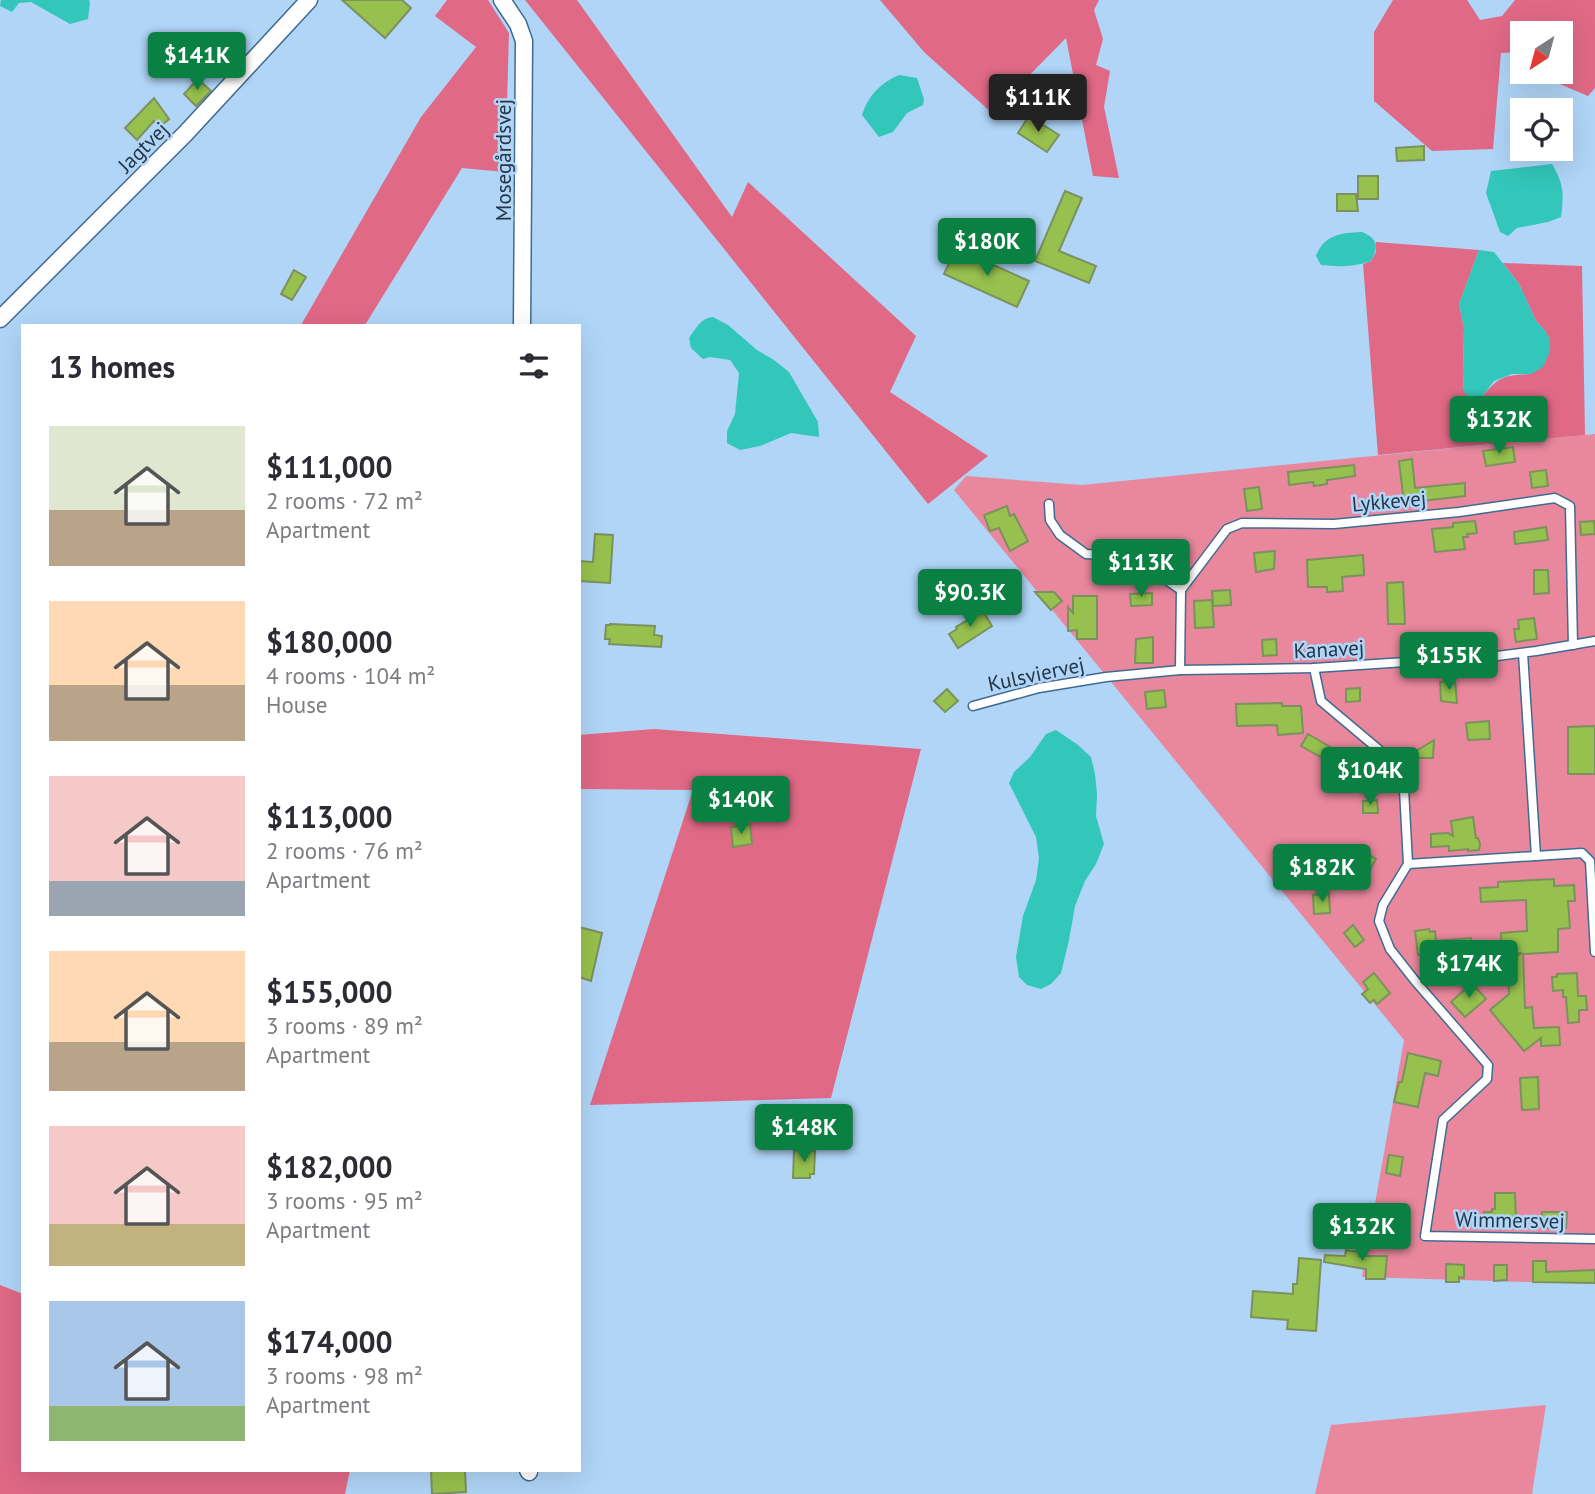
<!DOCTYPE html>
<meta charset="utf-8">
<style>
:root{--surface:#fff;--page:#f7f7f7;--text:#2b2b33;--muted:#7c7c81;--accent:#0b8043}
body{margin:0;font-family:"PT Sans",sans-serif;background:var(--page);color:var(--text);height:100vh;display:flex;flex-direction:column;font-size:26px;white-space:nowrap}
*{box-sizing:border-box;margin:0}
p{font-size:23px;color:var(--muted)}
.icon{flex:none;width:38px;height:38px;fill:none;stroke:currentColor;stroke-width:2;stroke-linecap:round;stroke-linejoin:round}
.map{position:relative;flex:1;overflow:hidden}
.details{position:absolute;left:21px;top:324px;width:560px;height:1148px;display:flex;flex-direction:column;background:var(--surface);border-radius:0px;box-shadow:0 7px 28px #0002}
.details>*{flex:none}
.needle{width:46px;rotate:216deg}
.tools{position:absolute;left:1510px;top:21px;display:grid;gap:14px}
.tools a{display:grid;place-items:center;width:63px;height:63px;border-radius:0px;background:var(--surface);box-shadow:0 7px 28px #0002;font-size:35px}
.price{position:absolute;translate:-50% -60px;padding:0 16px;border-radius:7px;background:var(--accent);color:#fff;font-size:23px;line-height:46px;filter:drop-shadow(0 2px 4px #0008)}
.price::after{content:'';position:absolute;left:50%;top:42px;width:21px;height:16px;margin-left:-10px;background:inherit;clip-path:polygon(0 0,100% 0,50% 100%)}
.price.active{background:#222;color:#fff}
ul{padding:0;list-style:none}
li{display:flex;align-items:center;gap:21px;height:175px;padding:0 28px}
li span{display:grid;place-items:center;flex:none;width:196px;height:140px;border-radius:0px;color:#555}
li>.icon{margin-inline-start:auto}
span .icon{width:84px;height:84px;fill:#fffc;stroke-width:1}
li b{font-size:30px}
h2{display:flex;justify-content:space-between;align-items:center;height:84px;padding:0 28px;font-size:30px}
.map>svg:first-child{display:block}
.green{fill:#e9879d}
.forest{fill:#e06986}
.water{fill:#33c6ba}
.building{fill:#97c14e;stroke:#7c915d;stroke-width:2}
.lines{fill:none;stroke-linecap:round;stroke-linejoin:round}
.service-casing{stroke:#406b91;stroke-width:11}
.minor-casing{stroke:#406b91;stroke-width:19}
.service{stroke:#fff;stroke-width:8}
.minor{stroke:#fff;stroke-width:16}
.labels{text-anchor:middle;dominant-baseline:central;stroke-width:5;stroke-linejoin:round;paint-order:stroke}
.street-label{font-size:21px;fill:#243748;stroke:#b0d5f7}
</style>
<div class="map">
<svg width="1595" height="1494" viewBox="0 0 1595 1494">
<rect width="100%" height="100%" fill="#b0d5f7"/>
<!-- green -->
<g class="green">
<polygon points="1595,434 1595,1284 1362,1277 1404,1040 954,490 966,476 1082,485"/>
<polygon points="1546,1405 1532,1494 1315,1494 1331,1425"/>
</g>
<!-- forest -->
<g class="forest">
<polygon points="447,0 488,0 509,33 505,172 462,168 365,325 301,325 421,117 476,47 435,16"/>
<polygon points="525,0 577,0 732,217 748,182 916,336 890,392 988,456 928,504"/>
<polygon points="880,0 1099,0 1094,10 1103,39 1096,65 1110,71 1104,107 1119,178 1093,176 1066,38 992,113 924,52"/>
<polygon points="1393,0 1467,0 1480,20 1502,16 1515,0 1595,0 1595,88 1588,96 1548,79 1544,72 1561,72 1561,33 1522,33 1522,52 1501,53 1493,149 1432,151 1374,101 1374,32"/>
<path d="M1376,242L1479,250L1459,304L1464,328L1463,371L1464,392L1481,398C1498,377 1503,375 1531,374L1546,332L1536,321L1519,284L1503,263L1582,266L1585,435L1378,455L1363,264L1371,261L1376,252Z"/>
<polygon points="654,729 921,749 831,1098 590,1105 693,790 579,789 579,735"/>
<polygon points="0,1285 23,1294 23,1470 350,1470 345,1494 0,1494"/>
</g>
<!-- water -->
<g class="water">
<polygon points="1,0 89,0 90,3 88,19 70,24 31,2 19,3 12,12 0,6"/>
<path d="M899,75L917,78L924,99L923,105L907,113L893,132L879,137L862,115C868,96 880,83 899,75Z"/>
<path d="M1552,164C1564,185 1564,193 1561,217L1548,222L1517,228L1508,236L1500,232L1486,193L1491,171Z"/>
<path d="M1362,232C1378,239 1379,246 1371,261C1354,267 1338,267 1321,265L1316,256C1324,234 1342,233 1362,232Z"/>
<polygon points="1479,250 1494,252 1519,284 1536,321 1546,332 1550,339 1550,351 1543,367 1531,374 1512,374 1494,381 1481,398 1472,401 1464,392 1463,371 1464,328 1459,304"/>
<path d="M713,317L728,325L757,350L774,360L789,372L818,422L819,437L791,433L760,446L740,450L727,443V431L735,414L739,373L730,360L710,357L703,359L691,348L689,338C696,328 701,318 713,317Z"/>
<polygon points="1056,730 1078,745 1091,757 1095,774 1097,794 1096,816 1104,844 1096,864 1085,881 1075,906 1069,940 1061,973 1051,984 1041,989 1027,985 1019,977 1016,957 1023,916 1036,880 1039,858 1036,837 1009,783 1014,772 1030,757 1046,734"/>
</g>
<!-- building -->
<g class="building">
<polygon points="342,0 402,0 411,8 385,38"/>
<polygon points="198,79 211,91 196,106 184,94"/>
<polygon points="154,98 169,119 160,127 154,121 137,140 125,128"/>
<polygon points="1029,116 1059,135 1047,152 1018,133"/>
<polygon points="1424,146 1424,160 1397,161 1396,148"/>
<rect x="1358" y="176" width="20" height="23"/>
<polygon points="1065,191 1082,198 1059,251 1096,266 1089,283 1035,261"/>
<polygon points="1337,194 1356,194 1358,211 1337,211"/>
<polygon points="956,248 1029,281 1017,307 944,274"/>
<polygon points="294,270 306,277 292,300 281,294"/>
<polygon points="1513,447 1515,462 1486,466 1483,451"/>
<polygon points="1412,459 1415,488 1465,483 1465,496 1404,503 1399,461"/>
<polygon points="1354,465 1355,476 1327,480 1327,484 1314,486 1313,482 1289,485 1288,472"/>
<polygon points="1546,470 1548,486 1532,488 1530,472"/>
<polygon points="1259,487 1262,509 1247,511 1244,489"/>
<polygon points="1007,506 1010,516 1014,514 1028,541 1010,551 999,528 990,531 984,515"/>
<polygon points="1475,521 1477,533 1467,534 1468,537 1463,537 1465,549 1435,552 1432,529 1453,527 1453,523"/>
<polygon points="1594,521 1595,534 1581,535 1580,522"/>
<polygon points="1546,527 1548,540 1515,544 1514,532"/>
<polygon points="595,534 613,535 610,583 579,581 579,561 593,562"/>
<polygon points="1275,551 1274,569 1256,572 1254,553"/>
<polygon points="1363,555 1364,575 1342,577 1343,591 1327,592 1327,587 1308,587 1307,560"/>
<polygon points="1534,570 1548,570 1549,593 1534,594"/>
<polygon points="1403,582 1405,624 1388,624 1387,583"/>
<polygon points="1230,590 1231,605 1213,606 1212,591"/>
<polygon points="1035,592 1054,592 1062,601 1051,610"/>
<polygon points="1152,593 1152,605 1131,606 1130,594"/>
<polygon points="1073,596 1097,596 1097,639 1077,639 1077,630 1068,631 1068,607 1073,613"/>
<polygon points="1212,600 1214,627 1195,628 1194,601"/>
<polygon points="983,611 992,626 958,648 949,634 957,629 956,627"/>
<polygon points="1534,618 1537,639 1516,642 1514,629 1519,629 1518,620"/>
<polygon points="610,624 655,626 654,635 662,636 661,647 609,644 610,639 605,639 606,625 610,625"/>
<polygon points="1153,637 1153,663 1135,663 1136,639"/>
<polygon points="1276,639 1277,655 1263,656 1262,640"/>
<polygon points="1455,680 1457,703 1441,701 1440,682"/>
<polygon points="1360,688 1360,701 1346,702 1346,689"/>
<polygon points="947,689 958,701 945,712 934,701"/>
<polygon points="1164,690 1166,707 1147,709 1145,692"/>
<polygon points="1282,703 1282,706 1301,706 1303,733 1278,735 1277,725 1237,726 1236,704"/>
<polygon points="1489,721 1490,739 1468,740 1466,723"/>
<polygon points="1595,726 1595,774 1568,774 1568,727"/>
<polygon points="1308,734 1332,748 1324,759 1301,746"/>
<polygon points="1434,740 1433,758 1405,758"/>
<polygon points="1377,800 1378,813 1363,813 1363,801"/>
<polygon points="1473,817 1476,838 1478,838 1480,844 1479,850 1468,851 1468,849 1449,851 1449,846 1431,847 1431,834 1448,833 1453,836 1451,821"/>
<polygon points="750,825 752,844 733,847 731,827"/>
<polygon points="1360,850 1376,859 1366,877 1352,881 1349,869"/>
<polygon points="1554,879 1554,886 1574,885 1575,901 1568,901 1570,928 1558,929 1558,952 1523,954 1525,1008 1532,1007 1534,1028 1559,1027 1560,1045 1541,1046 1541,1038 1524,1051 1490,1010 1509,994 1508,961 1522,953 1502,954 1501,933 1527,931 1526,900 1481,902 1480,888 1498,887 1498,882"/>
<polygon points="1329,894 1330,913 1314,914 1313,895"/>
<polygon points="1353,925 1364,940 1355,947 1344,933"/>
<polygon points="579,927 602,933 591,981 579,977"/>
<polygon points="1429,929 1430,932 1435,931 1436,941 1471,938 1472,953 1463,954 1464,956 1443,957 1434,957 1434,952 1418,955 1415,931"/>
<polygon points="1374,973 1390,993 1377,1004 1374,1000 1370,1003 1362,994 1368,989 1363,982"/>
<polygon points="1577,973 1578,996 1586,996 1587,1010 1579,1010 1579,1022 1568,1023 1566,997 1563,997 1563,990 1553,991 1552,977 1557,977 1557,974"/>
<polygon points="1472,983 1486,999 1465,1017 1451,1002"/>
<polygon points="1408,1053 1441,1061 1438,1076 1425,1073 1418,1107 1394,1102 1399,1082 1402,1082"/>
<polygon points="1538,1077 1539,1109 1522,1110 1520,1078"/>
<polygon points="794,1150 815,1151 814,1174 810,1174 810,1178 793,1178"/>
<polygon points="1389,1155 1403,1157 1400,1176 1386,1173"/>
<polygon points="1495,1193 1515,1193 1516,1220 1509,1220 1509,1226 1485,1226 1484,1212 1492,1212 1492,1209 1495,1209"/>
<polygon points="1542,1212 1567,1212 1566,1228 1542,1228"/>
<polygon points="1346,1250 1360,1252 1359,1256 1387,1256 1385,1279 1366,1279 1366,1269 1324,1262 1325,1255 1345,1256"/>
<polygon points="1299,1258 1321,1260 1316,1331 1287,1329 1288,1320 1251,1317 1253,1291 1293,1294 1293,1284 1297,1284"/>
<polygon points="1533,1261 1546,1261 1546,1272 1595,1270 1595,1283 1533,1282"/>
<polygon points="1446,1264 1464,1265 1464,1278 1459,1277 1459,1282 1446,1282"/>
<polygon points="1494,1265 1507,1265 1507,1280 1494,1281"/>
<polygon points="431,1470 465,1470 466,1492 432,1494"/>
</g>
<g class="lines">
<!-- service casing -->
<g class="service-casing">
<g id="service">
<polyline points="1049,504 1050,520 1060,535 1086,554 1101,555 1121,549 1181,590"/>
<polyline points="1523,653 1536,856"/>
<polyline points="1314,668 1321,701 1403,770 1408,864 1383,905 1379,921 1390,949 1416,982 1488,1065 1487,1079 1443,1120 1425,1236 1595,1239"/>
<polyline points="1180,670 1181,590 1227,529 1242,523 1334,524 1459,512 1555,498 1570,506 1573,645"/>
<polyline points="973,706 1039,688 1106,677 1180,670 1314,668 1497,656 1536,651 1595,641"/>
<polyline points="1408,864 1582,853 1590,861 1595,952"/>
</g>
</g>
<!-- minor casing -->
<g class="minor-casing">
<g id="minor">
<polyline points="502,0 518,24 524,41 522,326"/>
<polyline points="0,319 185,134 309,0"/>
<polyline points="528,1470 529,1472"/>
</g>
</g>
<!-- service -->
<use href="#service" class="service"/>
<!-- minor -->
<use href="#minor" class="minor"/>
</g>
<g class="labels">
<!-- street labels -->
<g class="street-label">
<text transform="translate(143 147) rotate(-45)">Jagtvej</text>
<text transform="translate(503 160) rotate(-90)">Mosegårdsvej</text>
<text transform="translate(1389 501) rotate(-5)">Lykkevej</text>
<text transform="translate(1329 649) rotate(-3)">Kanavej</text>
<text transform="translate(1036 674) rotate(-12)">Kulsviervej</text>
<text transform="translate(1510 1220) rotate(1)">Wimmersvej</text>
</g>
</g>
</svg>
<div class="tools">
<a><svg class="needle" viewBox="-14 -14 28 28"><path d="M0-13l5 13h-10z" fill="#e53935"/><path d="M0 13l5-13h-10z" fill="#7c7c81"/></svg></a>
<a><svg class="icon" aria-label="locate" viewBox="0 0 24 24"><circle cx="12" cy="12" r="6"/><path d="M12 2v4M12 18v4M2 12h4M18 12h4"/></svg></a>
</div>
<b class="price" style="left:197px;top:92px">$141K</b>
<b class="price active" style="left:1038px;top:134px">$111K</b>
<b class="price" style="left:987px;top:278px">$180K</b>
<b class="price" style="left:1499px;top:456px">$132K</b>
<b class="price" style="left:1141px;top:599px">$113K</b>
<b class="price" style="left:970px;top:629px">$90.3K</b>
<b class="price" style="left:1449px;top:692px">$155K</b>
<b class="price" style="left:1370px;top:807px">$104K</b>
<b class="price" style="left:741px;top:836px">$140K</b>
<b class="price" style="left:1322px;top:904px">$182K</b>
<b class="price" style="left:1469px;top:1000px">$174K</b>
<b class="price" style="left:804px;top:1164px">$148K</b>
<b class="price" style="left:1362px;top:1263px">$132K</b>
<section class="details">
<h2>13 homes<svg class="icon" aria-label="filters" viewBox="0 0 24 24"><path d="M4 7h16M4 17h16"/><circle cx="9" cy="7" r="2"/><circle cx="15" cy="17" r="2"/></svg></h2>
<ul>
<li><span style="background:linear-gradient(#dfe7d0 60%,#b9a48a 0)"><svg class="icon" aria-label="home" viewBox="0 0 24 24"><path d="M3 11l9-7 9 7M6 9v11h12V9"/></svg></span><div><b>$111,000</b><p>2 rooms · 72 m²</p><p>Apartment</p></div></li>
<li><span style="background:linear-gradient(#ffd9b3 60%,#b9a48a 0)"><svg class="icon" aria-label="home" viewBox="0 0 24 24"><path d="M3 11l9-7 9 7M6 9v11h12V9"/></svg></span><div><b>$180,000</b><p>4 rooms · 104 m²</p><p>House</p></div></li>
<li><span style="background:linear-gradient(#f6c9c9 75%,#9aa5b1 0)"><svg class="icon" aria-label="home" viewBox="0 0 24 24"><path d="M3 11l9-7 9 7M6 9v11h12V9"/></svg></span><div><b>$113,000</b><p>2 rooms · 76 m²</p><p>Apartment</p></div></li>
<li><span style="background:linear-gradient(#ffd9b3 65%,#b9a48a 0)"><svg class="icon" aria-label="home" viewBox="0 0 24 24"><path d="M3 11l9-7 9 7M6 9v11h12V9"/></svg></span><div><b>$155,000</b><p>3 rooms · 89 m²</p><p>Apartment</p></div></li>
<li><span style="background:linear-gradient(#f6c9c9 70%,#c2b280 0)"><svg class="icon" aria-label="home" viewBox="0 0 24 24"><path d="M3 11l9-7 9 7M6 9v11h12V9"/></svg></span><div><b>$182,000</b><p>3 rooms · 95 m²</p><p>Apartment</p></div></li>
<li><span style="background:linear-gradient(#a9c7e8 75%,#8fb573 0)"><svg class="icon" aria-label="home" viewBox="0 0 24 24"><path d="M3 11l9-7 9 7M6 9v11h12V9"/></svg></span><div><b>$174,000</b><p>3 rooms · 98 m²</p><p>Apartment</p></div></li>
</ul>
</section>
</div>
